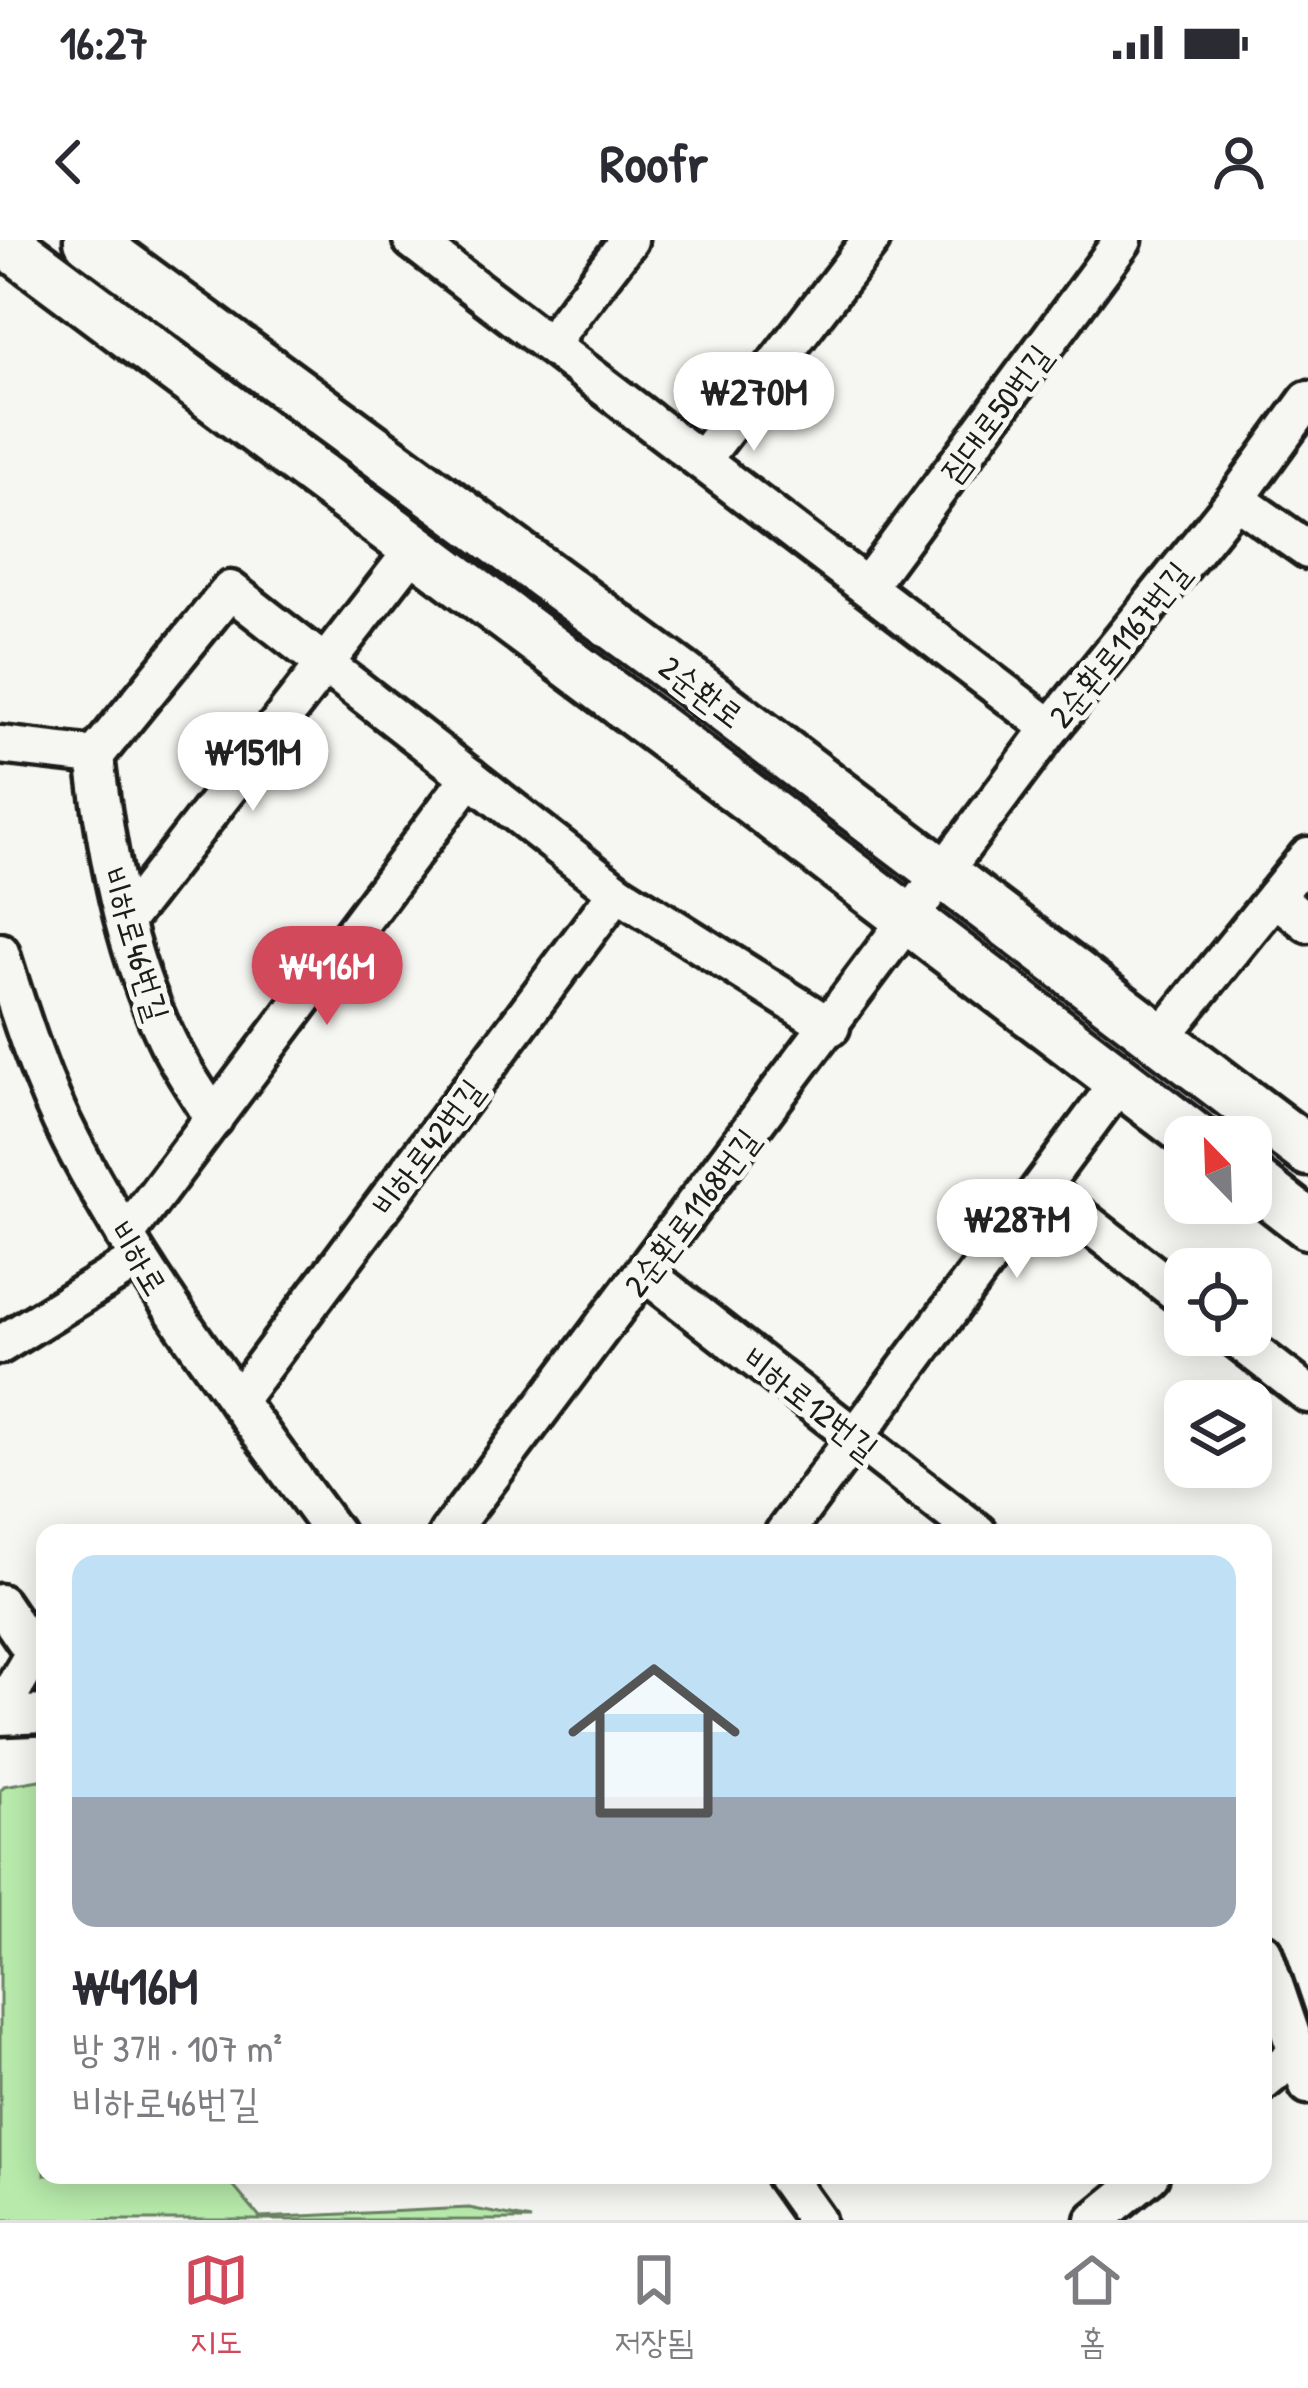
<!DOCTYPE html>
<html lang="ko">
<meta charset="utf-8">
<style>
:root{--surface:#fff;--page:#f2f2f3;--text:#2b2b33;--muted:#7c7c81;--line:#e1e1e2;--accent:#d1495b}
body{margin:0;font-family:"Patrick Hand","Poor Story",sans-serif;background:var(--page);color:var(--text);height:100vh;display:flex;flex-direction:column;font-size:45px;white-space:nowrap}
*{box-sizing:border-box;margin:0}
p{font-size:39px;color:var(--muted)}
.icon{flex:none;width:66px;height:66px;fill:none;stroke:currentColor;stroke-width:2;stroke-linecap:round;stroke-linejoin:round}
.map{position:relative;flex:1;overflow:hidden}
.sheet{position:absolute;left:36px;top:1284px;width:1236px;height:660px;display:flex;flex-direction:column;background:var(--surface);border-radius:24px;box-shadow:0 6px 30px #0003}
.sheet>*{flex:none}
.needle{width:78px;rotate:337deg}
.controls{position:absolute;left:1164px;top:876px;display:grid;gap:24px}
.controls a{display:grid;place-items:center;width:108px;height:108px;border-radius:24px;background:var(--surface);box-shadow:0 6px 30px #0003;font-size:60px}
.price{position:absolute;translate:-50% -102px;padding:0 27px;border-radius:42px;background:#fff;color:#222;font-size:39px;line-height:78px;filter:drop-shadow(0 3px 6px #0008)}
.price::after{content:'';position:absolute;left:50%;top:72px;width:36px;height:27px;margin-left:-18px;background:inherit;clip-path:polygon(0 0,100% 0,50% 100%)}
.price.on{background:var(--accent);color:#fff}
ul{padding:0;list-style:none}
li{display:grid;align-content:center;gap:24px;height:636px;padding:0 36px}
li+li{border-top:3px solid var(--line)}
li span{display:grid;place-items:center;height:372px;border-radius:24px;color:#555}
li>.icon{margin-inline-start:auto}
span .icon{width:216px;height:216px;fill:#fffc;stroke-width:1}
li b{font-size:51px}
.status{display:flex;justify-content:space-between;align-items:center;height:84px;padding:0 60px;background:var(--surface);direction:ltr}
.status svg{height:33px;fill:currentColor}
header{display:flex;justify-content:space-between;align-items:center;height:156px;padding:0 36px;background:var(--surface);font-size:54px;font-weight:700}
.tabs{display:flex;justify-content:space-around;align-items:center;height:168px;border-top:3px solid var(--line);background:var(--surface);font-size:33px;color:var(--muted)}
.tabs a{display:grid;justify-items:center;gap:6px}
.tabs .on{color:var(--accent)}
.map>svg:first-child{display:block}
.green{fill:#b7eaab;stroke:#6a8364;stroke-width:3}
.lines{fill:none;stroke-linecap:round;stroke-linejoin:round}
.minor-casing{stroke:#1c1c1c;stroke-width:45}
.major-casing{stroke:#1c1c1c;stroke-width:57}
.minor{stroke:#f6f6f2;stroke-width:36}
.major{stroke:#f6f6f2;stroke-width:48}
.labels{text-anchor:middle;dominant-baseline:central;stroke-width:10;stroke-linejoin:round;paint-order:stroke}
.street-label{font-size:33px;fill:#1c1c1c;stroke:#f6f6f2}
</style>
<div class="status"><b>16:27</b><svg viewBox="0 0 49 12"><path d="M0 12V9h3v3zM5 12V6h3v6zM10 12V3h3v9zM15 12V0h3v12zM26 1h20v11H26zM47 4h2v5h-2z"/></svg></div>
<header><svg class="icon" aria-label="back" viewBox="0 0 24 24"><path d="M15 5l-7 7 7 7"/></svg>Roofr<svg class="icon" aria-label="person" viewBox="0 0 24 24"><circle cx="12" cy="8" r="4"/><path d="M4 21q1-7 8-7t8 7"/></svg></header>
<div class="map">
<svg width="1308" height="1980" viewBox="0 0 1308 1980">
<rect width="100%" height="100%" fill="#f6f6f2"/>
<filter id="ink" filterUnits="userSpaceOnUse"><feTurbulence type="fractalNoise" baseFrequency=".00833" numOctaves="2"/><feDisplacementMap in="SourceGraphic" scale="24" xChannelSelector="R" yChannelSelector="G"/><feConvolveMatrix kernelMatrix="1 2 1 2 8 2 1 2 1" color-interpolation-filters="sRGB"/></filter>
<g filter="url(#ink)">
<!-- green -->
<polygon class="green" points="45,1539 45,1935 224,1935 260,1978 469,1968 531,1980 0,1980 0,1551 4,1546"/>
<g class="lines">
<!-- minor casing -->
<g class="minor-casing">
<g id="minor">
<polyline points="412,0 1051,488"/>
<polyline points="549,104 629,0"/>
<polyline points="702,220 871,0"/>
<polyline points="1236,259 1308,310"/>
<polyline points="867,346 1123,0"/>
<polyline points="0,505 95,516 230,350 617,652 831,787"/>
<path d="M95,516C106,611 124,711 166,798C179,826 198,852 214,879"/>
<polyline points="1275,657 1308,683"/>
<polyline points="125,681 415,308"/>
<path d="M0,712C20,776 41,843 72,902C145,1042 241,1166 334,1293"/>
<polyline points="1160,799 1308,616"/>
<polyline points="1042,948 1185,1059"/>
<polyline points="125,996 470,537"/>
<polyline points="645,1033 978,1293"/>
<polyline points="1232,1095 1308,1154"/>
<polyline points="0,1105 139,1019"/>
<polyline points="237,1161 617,652"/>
<polyline points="448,1293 1051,488 1236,259 1308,160"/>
<polyline points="784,1293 1120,841"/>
<polyline points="0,1363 34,1413 0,1471"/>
<polyline points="0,1476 45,1474"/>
<polyline points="1263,1712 1308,1845"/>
<polyline points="1263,1842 1297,1814"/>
<polyline points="784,1935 816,1980"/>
<polyline points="1095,1980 1150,1935"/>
</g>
</g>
<!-- major casing -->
<g class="major-casing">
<g id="major">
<polyline points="3,0 740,551 1194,897"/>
<polyline points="89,0 681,435 1308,911"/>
<polyline points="1251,940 1308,984"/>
</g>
</g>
<!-- minor -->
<use href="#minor" class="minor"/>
<!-- major -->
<use href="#major" class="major"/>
</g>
</g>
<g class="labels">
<!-- street labels -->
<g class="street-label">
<text transform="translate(995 173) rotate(-53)">짐대로50번길</text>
<text transform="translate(1119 404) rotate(-51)">2순환로1167번길</text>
<text transform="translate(702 451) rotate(37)">2순환로</text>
<text transform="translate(136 704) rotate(73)">비하로46번길</text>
<text transform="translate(427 907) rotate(-53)">비하로42번길</text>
<text transform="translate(691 972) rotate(-53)">2순환로1168번길</text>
<text transform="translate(139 1018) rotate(59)">비하로</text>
<text transform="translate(811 1163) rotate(38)">비하로12번길</text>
</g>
</g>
</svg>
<div class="controls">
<a><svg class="needle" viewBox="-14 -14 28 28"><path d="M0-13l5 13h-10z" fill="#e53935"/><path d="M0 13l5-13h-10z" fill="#7c7c81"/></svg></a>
<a><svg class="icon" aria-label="locate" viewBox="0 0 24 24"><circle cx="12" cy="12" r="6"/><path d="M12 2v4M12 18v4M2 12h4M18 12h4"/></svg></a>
<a><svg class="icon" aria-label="layers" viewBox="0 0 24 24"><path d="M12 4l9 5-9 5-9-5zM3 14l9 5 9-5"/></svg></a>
</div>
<b class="price" style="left:754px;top:214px">₩270M</b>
<b class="price" style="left:253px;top:574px">₩151M</b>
<b class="price on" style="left:327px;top:788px">₩416M</b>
<b class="price" style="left:1017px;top:1041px">₩287M</b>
<section class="sheet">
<ul>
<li><span style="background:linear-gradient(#bfe0f5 65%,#9aa5b1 0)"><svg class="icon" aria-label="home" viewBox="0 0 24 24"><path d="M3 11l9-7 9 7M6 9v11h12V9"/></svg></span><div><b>₩416M</b><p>방 3개 · 107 m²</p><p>비하로46번길</p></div></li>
</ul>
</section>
</div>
<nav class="tabs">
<a class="on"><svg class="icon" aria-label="map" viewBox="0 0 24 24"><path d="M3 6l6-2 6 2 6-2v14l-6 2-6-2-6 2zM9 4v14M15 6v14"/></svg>지도</a>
<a><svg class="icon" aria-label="saved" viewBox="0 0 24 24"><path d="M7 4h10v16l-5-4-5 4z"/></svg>저장됨</a>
<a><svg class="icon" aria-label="home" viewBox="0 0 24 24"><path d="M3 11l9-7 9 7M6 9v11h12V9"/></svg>홈</a>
</nav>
